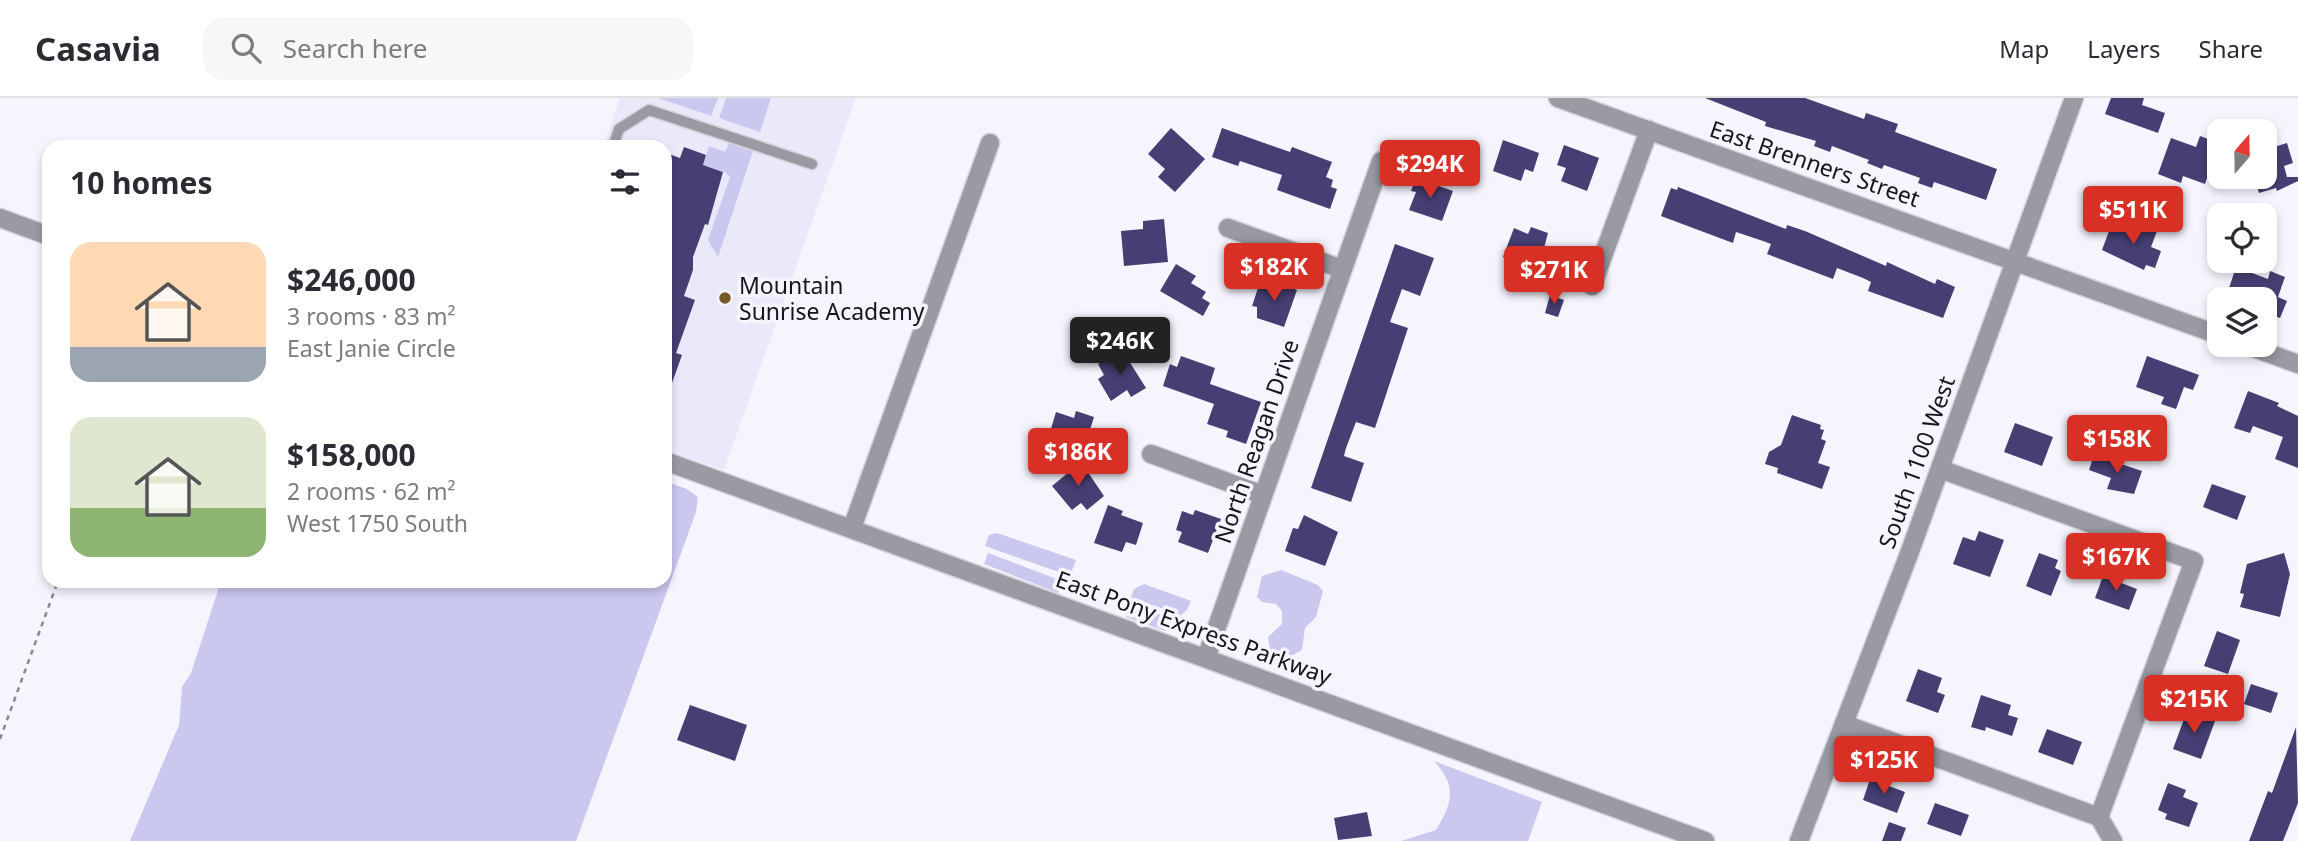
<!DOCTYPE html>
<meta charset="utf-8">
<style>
:root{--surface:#fff;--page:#f7f7f7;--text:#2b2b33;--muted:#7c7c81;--line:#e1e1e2;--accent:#d93025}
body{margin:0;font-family:"Noto Sans",sans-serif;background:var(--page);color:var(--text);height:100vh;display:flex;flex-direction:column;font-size:26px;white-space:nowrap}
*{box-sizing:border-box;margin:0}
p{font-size:23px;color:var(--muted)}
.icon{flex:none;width:38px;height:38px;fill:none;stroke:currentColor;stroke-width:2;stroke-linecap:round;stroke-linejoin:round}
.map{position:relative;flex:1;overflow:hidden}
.details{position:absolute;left:42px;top:42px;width:630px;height:448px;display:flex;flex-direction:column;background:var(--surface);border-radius:21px;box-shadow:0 4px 10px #0003}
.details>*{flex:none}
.needle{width:46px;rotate:20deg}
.controls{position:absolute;left:2207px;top:21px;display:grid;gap:14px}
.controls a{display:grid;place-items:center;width:70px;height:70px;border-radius:14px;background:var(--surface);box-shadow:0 4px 10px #0003;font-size:35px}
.price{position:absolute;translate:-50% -60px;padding:0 16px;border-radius:7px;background:var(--accent);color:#fff;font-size:23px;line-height:46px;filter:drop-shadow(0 2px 4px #0008)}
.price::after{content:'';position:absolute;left:50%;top:42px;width:21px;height:16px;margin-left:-10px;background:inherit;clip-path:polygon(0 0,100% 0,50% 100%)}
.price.active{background:#222;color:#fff}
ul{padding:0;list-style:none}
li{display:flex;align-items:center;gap:21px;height:175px;padding:0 28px}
li span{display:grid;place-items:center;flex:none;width:196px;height:140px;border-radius:21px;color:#555}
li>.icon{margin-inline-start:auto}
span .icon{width:84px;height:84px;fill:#fffc;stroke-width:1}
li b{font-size:30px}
h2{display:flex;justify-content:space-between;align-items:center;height:84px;padding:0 28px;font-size:30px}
header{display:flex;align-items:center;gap:42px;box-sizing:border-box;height:98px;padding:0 35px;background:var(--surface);border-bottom:2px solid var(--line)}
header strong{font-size:33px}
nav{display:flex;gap:38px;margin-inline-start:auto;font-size:24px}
.search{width:490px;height:63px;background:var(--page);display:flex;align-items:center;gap:18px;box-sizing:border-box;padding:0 24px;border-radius:21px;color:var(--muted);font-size:26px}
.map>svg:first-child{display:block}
.built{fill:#eae9f9}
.green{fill:#cbc8f0}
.building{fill:#463f74}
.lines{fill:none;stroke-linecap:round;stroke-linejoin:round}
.service-casing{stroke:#d2d1da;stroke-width:13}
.minor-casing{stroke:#d2d1da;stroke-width:21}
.tertiary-casing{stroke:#d2d1da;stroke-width:21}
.path{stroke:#898890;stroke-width:2.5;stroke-dasharray:5 5;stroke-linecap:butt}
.service{stroke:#9a9aa3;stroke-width:10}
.minor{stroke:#9a9aa3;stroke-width:18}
.tertiary{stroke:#9a9aa3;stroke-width:18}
.poi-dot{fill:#74592b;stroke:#f6f5fe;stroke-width:2.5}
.labels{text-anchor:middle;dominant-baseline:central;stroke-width:7;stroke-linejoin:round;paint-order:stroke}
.street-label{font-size:23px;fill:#16151c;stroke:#f6f5fe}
.poi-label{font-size:23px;fill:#16151c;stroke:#f6f5fe;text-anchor:start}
</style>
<header>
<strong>Casavia</strong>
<div class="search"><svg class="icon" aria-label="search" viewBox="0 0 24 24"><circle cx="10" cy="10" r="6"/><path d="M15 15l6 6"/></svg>Search here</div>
<nav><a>Map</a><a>Layers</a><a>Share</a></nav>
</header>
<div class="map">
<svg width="2298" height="743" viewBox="0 0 2298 743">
<rect width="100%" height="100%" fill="#f6f5fe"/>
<!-- built -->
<polygon class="built" points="620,0 856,0 724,372 665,352 665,49 603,49"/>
<!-- green -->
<g class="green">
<polygon points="658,0 718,0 711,18"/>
<polygon points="726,0 771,0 760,34 719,20"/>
<polygon points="729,45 753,53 718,159 708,142 730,79 725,74 703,67 709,48 725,54"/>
<polygon points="665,383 687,391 698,399 696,414 576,743 130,743 179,627 182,589 191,575 221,483 665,483"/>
<polygon points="997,435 1076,462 1070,478 985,448 989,437"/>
<polygon points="988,455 1062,483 1058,495 984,466"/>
<polygon points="1281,472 1318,487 1323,493 1316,519 1305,530 1302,552 1291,558 1270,552 1268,539 1282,526 1282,513 1276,506 1262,504 1257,499 1262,478"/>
<polygon points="1144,486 1191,503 1187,512 1181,517 1131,500 1134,491"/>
<polygon points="1130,507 1174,521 1165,533 1126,519"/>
<path d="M1434,663L1542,704L1528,743H1401L1436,732C1453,704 1457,688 1434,663Z"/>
</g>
<!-- building -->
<g class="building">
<polygon points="1705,0 1805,0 1864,21 1866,15 1898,26 1895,34 1997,71 1986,102 1934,84 1932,90 1918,85 1920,80 1884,67 1882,71 1867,65 1869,62 1832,48 1830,54 1814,48 1816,43 1765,28 1766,24"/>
<polygon points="2111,0 2144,0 2142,7 2165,15 2158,35 2105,16"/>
<polygon points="1171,30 1205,61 1175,94 1158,79 1165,71 1148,56"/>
<polygon points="1222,30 1290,54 1292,49 1332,64 1326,79 1333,82 1331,89 1337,91 1330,111 1277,92 1282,77 1240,63 1238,68 1212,59"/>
<polygon points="2200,38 2219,45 2219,71 2211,68 2205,86 2183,78 2181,85 2158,76 2171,40 2196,49"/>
<polygon points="1503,42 1539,55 1533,74 1525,71 1521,83 1493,73"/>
<polygon points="2287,45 2293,65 2284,68 2287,79 2298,79 2298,83 2277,93 2276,90 2259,95 2254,79 2264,79 2264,52"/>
<polygon points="1564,47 1599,60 1587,93 1561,83 1566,70 1557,67"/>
<polygon points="684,49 706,57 703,67 723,74 708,127 705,126 693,159 693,172 684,198 695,202 676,255 682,257 667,299 665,68 669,56 680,60"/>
<polygon points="1416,80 1453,93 1442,123 1409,112 1416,94 1411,93"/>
<polygon points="1678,89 1786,131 1787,127 1805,133 1886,168 1887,164 1935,186 1937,181 1955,189 1943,220 1868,193 1871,184 1863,180 1837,170 1833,181 1767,156 1771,146 1763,143 1736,134 1733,145 1661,118 1671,90 1677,92"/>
<polygon points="1164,121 1168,164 1124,168 1121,133 1143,131 1143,123"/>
<polygon points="2112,125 2140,135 2143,128 2157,133 2151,149 2161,153 2155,170 2146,167 2144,172 2102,152"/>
<polygon points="1531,129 1548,135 1542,158 1547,159 1542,174 1503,159 1514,130 1528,136"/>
<polygon points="1395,146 1434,160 1420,198 1402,191 1390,224 1408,230 1375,330 1356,324 1346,350 1344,358 1364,365 1351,404 1311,390"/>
<polygon points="1176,166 1196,178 1191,185 1206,194 1202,200 1210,205 1203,218 1160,193"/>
<polygon points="2236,169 2268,181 2270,173 2285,179 2278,199 2287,203 2280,220 2272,217 2266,232 2264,201 2242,201 2227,196"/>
<polygon points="1275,184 1297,192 1284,229 1257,220 1257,209 1252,208 1259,187 1272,192"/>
<polygon points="1550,197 1564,202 1558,219 1545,215"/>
<polygon points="1122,252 1146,290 1131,299 1127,292 1111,303 1098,281 1104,277 1098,266"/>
<polygon points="1181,258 1215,270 1210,286 1261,304 1246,346 1226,339 1228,333 1207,326 1214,306 1163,288 1170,266 1177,269"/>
<polygon points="2147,258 2199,277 2193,292 2184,289 2176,311 2161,306 2164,299 2136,289"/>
<polygon points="2248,293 2279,305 2277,308 2298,318 2298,370 2275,361 2283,339 2253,328 2250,335 2234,330"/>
<polygon points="1076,313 1094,319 1088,338 1095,340 1089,358 1047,344 1056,314 1074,320"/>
<polygon points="1792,317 1821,327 1820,331 1824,332 1821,341 1826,343 1818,365 1830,369 1822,391 1777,375 1778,370 1765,366 1769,354 1781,347"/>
<polygon points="2015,325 2053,339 2042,368 2004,354"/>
<polygon points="2094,357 2142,373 2134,396 2107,391 2111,380 2089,372"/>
<polygon points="1081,364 1104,398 1087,412 1081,405 1072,412 1052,388"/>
<polygon points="2212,386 2246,398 2237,422 2203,409"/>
<polygon points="1108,407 1123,413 1121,417 1143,425 1136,447 1126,444 1122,454 1094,445"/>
<polygon points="1195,412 1221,421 1208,455 1178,444 1182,434 1176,432 1182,413 1193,417"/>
<polygon points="1304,417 1338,434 1325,468 1285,453 1293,430 1298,431"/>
<polygon points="1979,433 2004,442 1990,479 1953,466 1963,439 1975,443"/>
<polygon points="2039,455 2058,462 2055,470 2061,473 2051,498 2026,488"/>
<polygon points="2284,455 2290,476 2280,519 2240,509 2244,496 2240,495 2247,466"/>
<polygon points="2103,478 2137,491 2129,512 2095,500"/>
<polygon points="2217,533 2240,542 2228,576 2204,568"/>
<polygon points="1918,571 1942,580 1937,594 1945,597 1938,615 1906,603"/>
<polygon points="2251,586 2278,595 2271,615 2244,606"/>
<polygon points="1981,597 2011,607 2008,617 2018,620 2012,638 1986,629 1985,633 1971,629"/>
<polygon points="690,607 747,627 735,663 677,642"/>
<polygon points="2187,613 2215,623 2201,661 2173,651"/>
<polygon points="2296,629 2298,705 2283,743 2249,743 2268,693 2272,695"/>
<polygon points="2047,631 2082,644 2073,667 2038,654"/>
<polygon points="1870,681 1905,694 1897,715 1863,702"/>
<polygon points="2168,685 2186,692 2183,699 2198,705 2189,729 2165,721 2167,716 2158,712"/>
<polygon points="1935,705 1969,717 1961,738 1927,726"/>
<polygon points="1367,714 1372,738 1338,742 1334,720"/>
<polygon points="1889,724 1906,730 1901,743 1882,743"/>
</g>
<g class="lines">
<!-- service casing -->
<g class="service-casing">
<polyline id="service" points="613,49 619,31 649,12 812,66"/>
</g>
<!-- minor casing -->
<g class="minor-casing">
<g id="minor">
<polyline points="1558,0 2219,237"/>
<polyline points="1228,130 1342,171"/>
<polyline points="1592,188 1649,32"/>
<polyline points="2246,247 2298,266"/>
<polyline points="1151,356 1263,397"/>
<polyline points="1940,371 2194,463 2099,719"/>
<polyline points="852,430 990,45"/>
<polyline points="1206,560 1381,63"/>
<polyline points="1844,626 2099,719 2113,743"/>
<polyline points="1799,743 1909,456 2074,0"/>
</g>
</g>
<!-- tertiary casing -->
<g class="tertiary-casing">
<g id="tertiary">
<polyline points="0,120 49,138"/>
<polyline points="665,363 1705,743"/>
</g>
</g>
<!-- path -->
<polyline class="path" points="0,641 58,483"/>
<!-- service -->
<use href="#service" class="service"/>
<!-- minor -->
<use href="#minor" class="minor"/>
<!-- tertiary -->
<use href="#tertiary" class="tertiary"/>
</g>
<!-- markers -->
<circle class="poi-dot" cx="725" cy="200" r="7"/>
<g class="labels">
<!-- street labels -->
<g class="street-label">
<text transform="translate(1815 65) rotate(19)">East Brenners Street</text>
<text transform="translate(1256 343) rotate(-71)">North Reagan Drive</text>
<text transform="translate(1916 364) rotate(-70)">South 1100 West</text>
<text transform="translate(1194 529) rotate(20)">East Pony Express Parkway</text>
</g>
<!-- poi labels -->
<g class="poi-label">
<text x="739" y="187">Mountain<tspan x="739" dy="26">Sunrise Academy</tspan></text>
</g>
</g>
</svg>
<div class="controls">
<a><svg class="needle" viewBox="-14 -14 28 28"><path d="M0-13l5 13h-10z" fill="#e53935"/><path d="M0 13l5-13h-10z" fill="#7c7c81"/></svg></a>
<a><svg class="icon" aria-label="locate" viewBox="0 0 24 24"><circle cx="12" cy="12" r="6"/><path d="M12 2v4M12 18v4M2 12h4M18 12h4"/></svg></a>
<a><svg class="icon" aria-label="layers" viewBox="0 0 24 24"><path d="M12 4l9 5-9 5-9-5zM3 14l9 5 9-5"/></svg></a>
</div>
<b class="price" style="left:1430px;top:102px">$294K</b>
<b class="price" style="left:2133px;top:148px">$511K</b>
<b class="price" style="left:1274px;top:205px">$182K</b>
<b class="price" style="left:1554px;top:208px">$271K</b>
<b class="price active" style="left:1120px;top:279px">$246K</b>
<b class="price" style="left:2117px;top:377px">$158K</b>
<b class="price" style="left:1078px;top:390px">$186K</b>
<b class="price" style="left:2116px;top:495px">$167K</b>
<b class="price" style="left:2194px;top:637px">$215K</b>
<b class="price" style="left:1884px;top:698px">$125K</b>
<section class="details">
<h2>10 homes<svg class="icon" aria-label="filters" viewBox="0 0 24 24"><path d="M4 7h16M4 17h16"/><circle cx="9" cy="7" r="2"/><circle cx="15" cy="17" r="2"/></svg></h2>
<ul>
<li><span style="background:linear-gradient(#ffd9b3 75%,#9aa5b1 0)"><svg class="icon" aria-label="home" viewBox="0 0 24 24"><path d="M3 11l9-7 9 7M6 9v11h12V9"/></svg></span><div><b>$246,000</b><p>3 rooms · 83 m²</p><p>East Janie Circle</p></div></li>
<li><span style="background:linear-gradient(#dfe7d0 65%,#8fb573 0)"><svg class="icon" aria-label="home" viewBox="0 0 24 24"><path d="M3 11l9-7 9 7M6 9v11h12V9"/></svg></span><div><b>$158,000</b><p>2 rooms · 62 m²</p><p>West 1750 South</p></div></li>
</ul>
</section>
</div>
